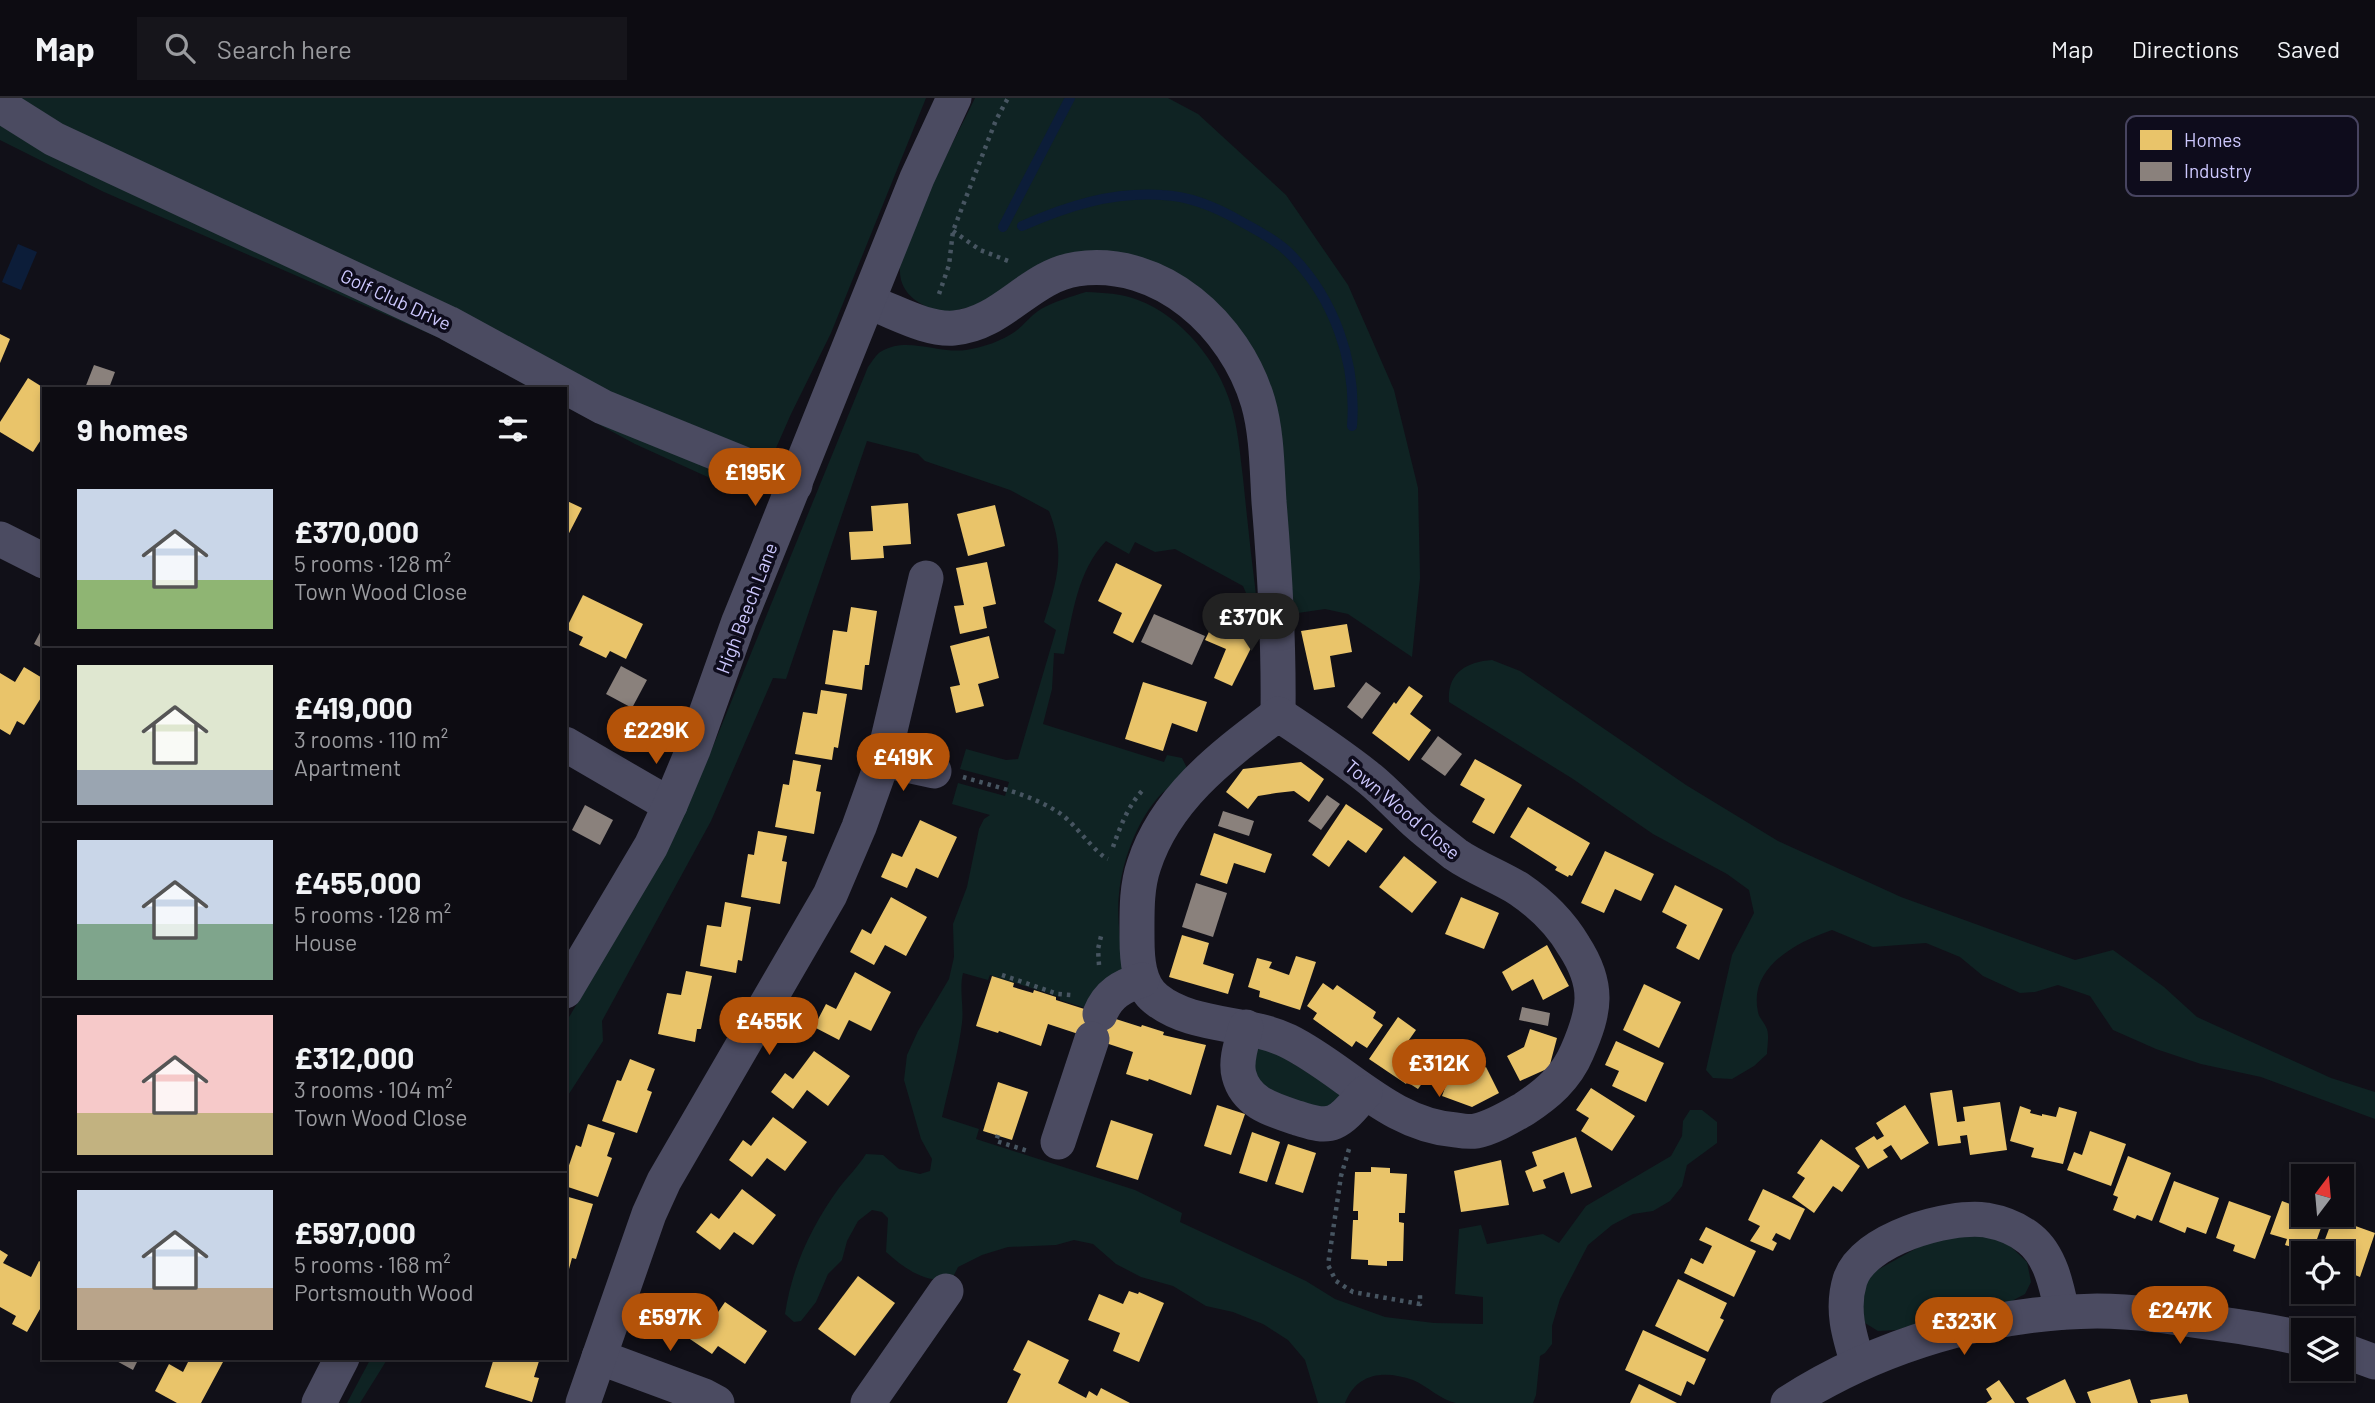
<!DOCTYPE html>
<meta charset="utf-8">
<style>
:root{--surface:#0d0c12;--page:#16151b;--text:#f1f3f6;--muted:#9a9b9f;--line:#2d2c32;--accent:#b45309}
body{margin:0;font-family:Barlow,sans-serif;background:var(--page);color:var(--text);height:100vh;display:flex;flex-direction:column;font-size:26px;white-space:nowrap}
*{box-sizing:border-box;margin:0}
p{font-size:23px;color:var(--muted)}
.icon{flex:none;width:38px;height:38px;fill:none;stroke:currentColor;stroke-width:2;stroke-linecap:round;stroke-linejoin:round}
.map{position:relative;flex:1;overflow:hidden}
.side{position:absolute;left:42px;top:289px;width:525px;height:973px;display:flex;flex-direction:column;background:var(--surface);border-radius:0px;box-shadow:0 4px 10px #0003,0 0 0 2px var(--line)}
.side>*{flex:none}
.needle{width:46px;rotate:16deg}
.fabs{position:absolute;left:2291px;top:1066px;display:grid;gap:14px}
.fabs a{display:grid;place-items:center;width:63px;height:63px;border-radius:0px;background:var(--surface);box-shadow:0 4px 10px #0003,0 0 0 2px var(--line);font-size:35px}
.price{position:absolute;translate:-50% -60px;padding:0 16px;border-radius:24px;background:var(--accent);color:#fff;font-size:23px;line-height:46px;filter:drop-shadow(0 2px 4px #0008)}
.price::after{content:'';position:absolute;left:50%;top:42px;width:21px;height:16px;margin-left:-10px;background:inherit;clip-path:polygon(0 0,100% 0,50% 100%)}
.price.current{background:#222;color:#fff}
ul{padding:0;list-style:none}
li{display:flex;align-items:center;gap:21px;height:175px;padding:0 35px}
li+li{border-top:2px solid var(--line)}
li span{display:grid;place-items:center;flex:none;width:196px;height:140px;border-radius:0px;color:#555}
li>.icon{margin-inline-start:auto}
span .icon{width:84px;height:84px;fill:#fffc;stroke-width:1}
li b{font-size:30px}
h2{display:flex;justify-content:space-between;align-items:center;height:84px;padding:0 35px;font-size:30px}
header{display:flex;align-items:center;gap:42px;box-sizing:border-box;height:98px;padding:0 35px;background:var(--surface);border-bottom:2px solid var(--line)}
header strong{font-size:33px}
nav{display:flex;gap:38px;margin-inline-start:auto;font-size:24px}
.search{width:490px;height:63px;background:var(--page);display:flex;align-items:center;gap:18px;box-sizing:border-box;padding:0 24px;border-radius:0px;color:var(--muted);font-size:26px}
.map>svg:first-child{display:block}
.green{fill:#0f2323}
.water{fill:#0c1d39}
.homes{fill:#e9c46a}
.industry{fill:#8a817c}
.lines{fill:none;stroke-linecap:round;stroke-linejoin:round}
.stream{stroke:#0c1d39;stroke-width:10}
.path{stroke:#475561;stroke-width:4.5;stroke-dasharray:3.5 5;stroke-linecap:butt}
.minor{stroke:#4b4b61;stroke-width:35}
.labels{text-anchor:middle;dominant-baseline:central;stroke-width:7;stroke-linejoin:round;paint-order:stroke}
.street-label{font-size:19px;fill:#cdc8fe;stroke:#0e0c1c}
.key{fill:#0e0c1c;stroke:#474460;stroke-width:2}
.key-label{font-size:19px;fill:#cdc8fe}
</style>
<header>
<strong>Map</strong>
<div class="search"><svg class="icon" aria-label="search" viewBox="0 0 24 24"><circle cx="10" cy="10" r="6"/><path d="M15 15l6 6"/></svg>Search here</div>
<nav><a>Map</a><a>Directions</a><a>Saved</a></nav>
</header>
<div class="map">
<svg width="2375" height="1305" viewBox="0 0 2375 1305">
<rect width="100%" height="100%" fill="#111018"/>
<!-- green -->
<g class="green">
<polygon points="0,0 926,0 831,235 791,316 754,400 635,346 437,239 104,94 0,42"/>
<path d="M975,0H1168L1198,16L1286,97L1348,187L1394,292L1418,390L1420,480L1412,559L1348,516L1325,511L1291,516L1275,321L1151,165L945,215C923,209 898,198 900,169C901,161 906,151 909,144C926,94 952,47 975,0Z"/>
<path d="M1086,194C1104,195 1121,195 1138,202C1181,218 1218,263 1231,307C1238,330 1240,356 1243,380C1247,419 1251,458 1256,497L1264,500L1257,503L1249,502L1243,488L1175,451L1155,454L1135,444L1129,456L1106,443C1077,473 1073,516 1064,556L1054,555L1052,591L1043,626L1164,664L1167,657L1182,660L1189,674C1179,683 1164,691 1156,702C1136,726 1122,764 1119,796C1116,820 1122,847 1122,871L1089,911L1060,902V899L990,877L988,882L963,875C959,891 964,909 962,925C958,956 949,988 942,1019L979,1031L976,1041L1135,1092L1182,1115L1180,1124L1306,1183L1335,1201L1385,1219L1434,1225L1483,1226V1199L1455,1196L1459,1131L1481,1127L1487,1146L1543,1136L1559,1145L1586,1108L1671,1058L1682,1038L1683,1023L1690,1012H1702L1717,1024V1045L1687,1067L1682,1088L1670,1103L1653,1113L1633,1116L1612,1127L1588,1147L1560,1201L1552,1228V1246L1545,1255L1540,1258L1536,1297L1533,1305C1513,1305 1474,1305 1456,1305C1441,1302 1427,1288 1413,1282C1385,1272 1357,1274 1345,1305H1318L1305,1262L1288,1242L1263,1226L1233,1214L1206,1208L1173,1188L1141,1179L1116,1166L1093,1146L1074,1142L1056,1147L1008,1149L982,1157L958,1169L952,1181C926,1186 905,1171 886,1154L888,1120L882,1114L872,1112L858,1123L847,1143L842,1162L828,1176L816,1204L801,1223L794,1224L785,1216C792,1169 811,1129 839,1090C848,1078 858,1069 866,1056L883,1057L899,1071L920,1076L930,1073L932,1061L921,1041L904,982L907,957L918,933L949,881L954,859L953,826L967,789L979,731L984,721L990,717L952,706L958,685L1005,698L1009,684L960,671L966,651L1006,662L1018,661L1056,532L1044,524C1057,482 1066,456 1049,413L1010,392L925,363L918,356L867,343L786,581L773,580L711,723L602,923L603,943L565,1002V926L669,749L707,663L868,269C872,264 876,256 882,253C907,238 939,256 966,252C984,249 1002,243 1016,233C1025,226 1031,217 1041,211C1055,203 1070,199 1086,194Z"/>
<path d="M1492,562L1520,573L1686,687L1778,743L1901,799L2075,862L2113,852L2164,889L2197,919L2331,980L2375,994V1021L2261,979L2201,966L2156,951L2113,932L2090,898L2058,887L2035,894L2020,895L1983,878L1960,859L1926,845L1873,849L1832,832C1797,844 1748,869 1758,914C1759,920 1764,924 1766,929C1770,936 1767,948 1767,956L1754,968L1732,981L1713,980L1706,972L1732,857L1754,815L1749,792L1727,776L1653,736L1573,681L1449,604C1447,575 1466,564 1492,562Z"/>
<polygon points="1259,944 1340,995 1340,1001 1336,1013 1266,999 1248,961"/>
<polygon points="1978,1135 2008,1146 2027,1164 2031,1184 2025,1196 2006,1206 1942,1218 1897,1232 1878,1233 1865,1225 1857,1197 1870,1176 1935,1140"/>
<polygon points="371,1260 388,1260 360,1305 347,1305"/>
</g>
<!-- water -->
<polygon class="water" points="18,146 37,154 21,192 2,184"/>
<!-- homes -->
<g class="homes">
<polygon points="0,236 10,241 0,265"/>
<polygon points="28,280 44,290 44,337 33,354 0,334 0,324"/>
<polygon points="565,402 582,410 565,443"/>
<polygon points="908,405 911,446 883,448 884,460 851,462 849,434 873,433 871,408"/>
<polygon points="995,407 1005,448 968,458 957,416"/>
<polygon points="987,464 996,506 983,509 987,530 960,536 954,508 964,507 956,470"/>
<polygon points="1116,465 1162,487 1133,545 1113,535 1122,515 1098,503"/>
<polygon points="583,497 643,526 626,561 610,553 606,560 579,547 583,539 566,531"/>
<polygon points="851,509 877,513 869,567 865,567 862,592 825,586 833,532 847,534"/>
<polygon points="1218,515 1259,534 1232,588 1214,580 1226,551 1205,542"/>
<polygon points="1347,526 1352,554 1330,558 1335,589 1314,592 1301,533"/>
<polygon points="989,538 999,580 978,586 984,608 956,615 950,589 960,587 950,548"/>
<polygon points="24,569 44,581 44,595 24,627 17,623 10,637 0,631 0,575 15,584"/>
<polygon points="1143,584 1207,604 1197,634 1172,625 1163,653 1125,641"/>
<polygon points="1409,588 1423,598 1410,616 1431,632 1409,663 1372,635 1394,604 1396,606"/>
<polygon points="821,592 847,596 838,650 834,649 832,662 795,656 803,614 817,616"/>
<polygon points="1475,661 1522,687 1494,736 1472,724 1485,701 1460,687"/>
<polygon points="793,662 821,667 816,693 821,694 814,736 775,729 783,686 789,687"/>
<polygon points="1301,664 1324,681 1309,704 1294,693 1276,695 1258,698 1248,711 1226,694 1243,671"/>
<polygon points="1346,706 1383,731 1366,755 1348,742 1329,769 1312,757"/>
<polygon points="1528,709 1590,745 1572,778 1569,777 1568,779 1555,772 1557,769 1510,739"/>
<polygon points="920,722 957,739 938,780 916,770 907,790 881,779 892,755 902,759"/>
<polygon points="758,733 787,738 782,763 787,764 780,806 741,799 748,756 754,757"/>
<polygon points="1214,735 1272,756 1265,775 1234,765 1227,786 1200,777"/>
<polygon points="1605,753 1654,776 1641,803 1615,791 1604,815 1581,805"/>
<polygon points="1404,758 1437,784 1412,815 1379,789"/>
<polygon points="1675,787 1723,811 1699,862 1676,850 1687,827 1662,814"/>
<polygon points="891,799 927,819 906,858 885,847 874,867 850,854 862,831 871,836"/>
<polygon points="1461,799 1499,815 1484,851 1445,836"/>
<polygon points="725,804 751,809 742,863 738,862 736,875 700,868 707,827 721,829"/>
<polygon points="1182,837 1209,845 1203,866 1234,876 1228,896 1169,879"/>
<polygon points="1547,847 1569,888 1543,902 1533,881 1512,893 1502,874"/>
<polygon points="1296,858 1316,864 1300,912 1259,899 1260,893 1248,889 1257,860 1272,864 1269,870 1289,877"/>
<polygon points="686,873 712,878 701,931 697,931 695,944 658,936 667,895 681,897"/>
<polygon points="855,874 891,894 871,933 849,922 839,942 814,929 826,906 836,911"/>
<polygon points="992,878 1014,885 1013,889 1033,895 1034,892 1056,899 1056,902 1141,929 1142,927 1164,934 1163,937 1206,947 1191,997 1149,981 1148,983 1126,976 1133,954 1048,926 1041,948 999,933 998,935 976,928"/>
<polygon points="1323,885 1333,892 1337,887 1376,914 1373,920 1383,927 1367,950 1356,943 1352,949 1313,921 1317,915 1307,908"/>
<polygon points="1644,886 1681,904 1659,950 1623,932"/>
<polygon points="1398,919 1416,932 1404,949 1422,961 1424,957 1436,966 1418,991 1407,984 1406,986 1369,961"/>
<polygon points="1530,931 1557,940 1549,970 1520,983 1507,958 1524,949"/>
<polygon points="1616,943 1664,965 1646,1004 1612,988 1619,973 1605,967"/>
<polygon points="814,953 850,978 828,1008 807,992 793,1011 771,994 785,975 793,981"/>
<polygon points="630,961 655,971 647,992 652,994 637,1035 602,1023 617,982 621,983"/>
<polygon points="1486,969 1499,995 1472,1009 1442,998 1452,971 1470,977"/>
<polygon points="998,984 1028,994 1012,1042 983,1033"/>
<polygon points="1591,990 1635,1018 1612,1053 1581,1033 1589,1020 1576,1012"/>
<polygon points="1952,992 1957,1024 1965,1023 1963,1009 2000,1004 2007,1052 1970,1057 1967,1037 1960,1038 1961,1045 1938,1048 1930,995"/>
<polygon points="1217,1007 1245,1016 1231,1057 1204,1048"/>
<polygon points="1905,1007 1929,1045 1901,1062 1891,1047 1883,1052 1888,1059 1868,1071 1855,1050 1874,1038 1877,1042 1884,1038 1876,1025"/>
<polygon points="2020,1008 2031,1012 2030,1015 2042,1018 2042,1016 2056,1019 2059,1009 2077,1014 2063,1066 2031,1059 2034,1050 2010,1043"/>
<polygon points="773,1019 807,1044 785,1073 767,1060 752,1079 729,1062 743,1042 751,1048"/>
<polygon points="1111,1022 1153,1036 1138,1082 1096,1069"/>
<polygon points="588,1026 615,1035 607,1058 612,1060 598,1099 565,1088 565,1079 576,1047 581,1049"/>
<polygon points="2090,1033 2126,1046 2111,1088 2067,1072 2074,1054 2082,1057"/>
<polygon points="1252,1034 1280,1044 1267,1084 1239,1075"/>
<polygon points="1576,1039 1592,1089 1571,1096 1564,1074 1543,1082 1546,1090 1533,1094 1525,1073 1537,1068 1532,1054"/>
<polygon points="1821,1041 1860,1068 1842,1094 1833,1088 1814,1115 1792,1099 1805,1080 1797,1075"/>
<polygon points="1288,1046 1316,1055 1303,1095 1275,1086"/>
<polygon points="2128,1058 2171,1075 2152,1123 2137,1117 2135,1121 2113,1112 2118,1099 2113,1097"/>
<polygon points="1501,1062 1509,1107 1461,1114 1454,1073"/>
<polygon points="1371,1069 1390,1070 1390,1075 1407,1076 1405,1115 1399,1115 1399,1124 1404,1125 1403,1163 1387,1163 1387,1168 1368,1167 1368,1162 1351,1161 1353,1122 1358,1122 1358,1113 1353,1113 1355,1074 1371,1074"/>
<polygon points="2174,1083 2219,1100 2206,1136 2187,1129 2185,1135 2159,1124"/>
<polygon points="742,1091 776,1117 753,1147 734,1134 720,1152 696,1134 711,1115 719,1121"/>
<polygon points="1763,1091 1805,1111 1790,1142 1776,1135 1772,1142 1777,1145 1773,1153 1750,1143 1760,1128 1748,1122"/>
<polygon points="565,1098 593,1106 576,1161 572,1160 569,1171 565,1170"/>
<polygon points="2229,1103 2271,1118 2255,1161 2233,1153 2235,1147 2216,1140"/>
<polygon points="2282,1103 2303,1111 2303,1116 2326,1116 2312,1155 2285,1147 2287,1141 2270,1136"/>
<polygon points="2333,1120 2375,1135 2360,1179 2343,1172 2347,1164 2342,1163 2342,1155 2320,1155"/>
<polygon points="1706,1129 1756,1153 1734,1199 1684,1175 1691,1160 1703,1166 1712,1148 1699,1142"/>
<polygon points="0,1152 8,1157 3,1165 31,1179 39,1163 44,1166 44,1204 27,1234 12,1226 16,1218 0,1209"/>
<polygon points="858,1178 895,1205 855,1258 818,1231"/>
<polygon points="1678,1181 1727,1205 1720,1220 1724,1222 1708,1254 1655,1228"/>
<polygon points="1129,1193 1138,1196 1139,1194 1164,1205 1139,1264 1113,1253 1120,1235 1088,1222 1099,1196 1123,1206"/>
<polygon points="725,1204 767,1233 745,1266 718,1248 712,1256 684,1237 699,1214 712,1223"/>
<polygon points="1643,1232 1706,1261 1694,1287 1687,1283 1681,1298 1625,1272"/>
<polygon points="1028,1242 1069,1262 1058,1285 1086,1300 1089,1293 1097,1298 1101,1290 1130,1305 1007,1305 1021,1276 1013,1272"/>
<polygon points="190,1260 215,1260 223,1264 201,1305 177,1305 155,1293 169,1266 183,1274"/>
<polygon points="494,1260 540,1260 534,1279 539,1280 532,1304 485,1289"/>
<polygon points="2065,1281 2076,1305 2029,1305 2026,1300"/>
<polygon points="2130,1281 2138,1305 2091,1305 2087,1294"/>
<polygon points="1999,1282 2015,1305 1986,1305 1992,1301 1986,1291"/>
<polygon points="1639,1286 1677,1305 1630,1305"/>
<polygon points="2187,1296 2189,1305 2151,1305 2150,1302"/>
</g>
<!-- industry -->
<g class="industry">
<polygon points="94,267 115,274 109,290 85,290"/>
<polygon points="1154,516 1205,538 1192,567 1141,544"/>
<polygon points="44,527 44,551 34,546"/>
<polygon points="621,568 647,582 632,610 606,596"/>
<polygon points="1366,584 1381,595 1362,621 1347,609"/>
<polygon points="1438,638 1462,656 1445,678 1421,661"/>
<polygon points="1327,697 1340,706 1321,732 1308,723"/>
<polygon points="585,707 613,722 600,747 572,732"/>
<polygon points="1223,713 1254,723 1249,738 1218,728"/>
<polygon points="1196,785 1227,795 1213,839 1182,829"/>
<polygon points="1522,909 1550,915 1548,928 1519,922"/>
<polygon points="111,1260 139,1260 133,1272"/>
</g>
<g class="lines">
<!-- stream -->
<g class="stream">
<path d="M1022,128C1067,108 1111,94 1162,97C1190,98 1218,110 1242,124C1257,132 1274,141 1287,153C1334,198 1357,264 1352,328"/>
<polyline points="1003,129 1070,0"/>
</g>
<!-- path -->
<g class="path">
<polyline points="953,133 980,152 1011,164"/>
<polyline points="939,196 949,167 953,133 996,22 1008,0"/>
<path d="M963,679C996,689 1031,696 1061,716C1076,727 1096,756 1108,761"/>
<path d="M1113,749C1120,729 1129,705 1145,690"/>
<polyline points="1099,867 1098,851 1102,834"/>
<polyline points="1002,877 1058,896 1072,897"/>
<polyline points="998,1037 996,1043 1028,1053"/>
<polyline points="1349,1051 1341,1078 1328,1167 1336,1183 1353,1194 1420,1206 1420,1193"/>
</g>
<!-- minor -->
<g class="minor">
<polyline points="0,7 54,41 448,225 603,309 795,387"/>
<path d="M868,204C895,213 925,232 954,230C1003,226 1029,178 1077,171C1161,159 1235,227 1258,304C1267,335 1267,371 1269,404C1275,475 1279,545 1278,616"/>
<polyline points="0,441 44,463"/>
<path d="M1278,616C1310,637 1341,658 1370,681C1387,695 1402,712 1419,727C1430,737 1443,746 1455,756C1475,770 1498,778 1519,791C1541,806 1561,826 1574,848C1600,888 1595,913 1577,954C1566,980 1547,996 1524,1011C1510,1019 1492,1030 1476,1033C1470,1034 1462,1033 1456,1032C1389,1027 1345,971 1288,943C1247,923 1192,930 1156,901C1138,887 1137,860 1137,840C1137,816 1136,790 1144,767C1166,699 1224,657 1278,616Z"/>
<polyline points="565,646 670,707"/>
<polyline points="883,662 934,673"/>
<polyline points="565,893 651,748 670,707 693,652 739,523 767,454 917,80 954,0"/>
<path d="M1100,916C1108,896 1122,888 1142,882"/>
<path d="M1246,929C1242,944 1235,962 1239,977C1246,1005 1273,1012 1297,1020C1308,1023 1322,1029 1334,1024C1346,1019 1356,1004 1365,995"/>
<polyline points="1058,1044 1092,941"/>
<polyline points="2342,1252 2375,1264"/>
<polyline points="599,1259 704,1298 717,1305"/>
<path d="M1858,1266C1849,1237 1841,1211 1850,1182C1863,1141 1948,1117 1986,1122C2003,1125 2018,1131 2030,1141C2051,1158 2057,1190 2062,1214"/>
<polyline points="319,1305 342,1260"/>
<polyline points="583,1305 649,1116 664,1083 830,797 859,729 883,662 926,480"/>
<polyline points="868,1305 946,1193"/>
<path d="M1788,1305C1878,1247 1989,1214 2097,1213C2136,1213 2175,1219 2214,1225C2243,1229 2274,1233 2303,1241"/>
</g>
</g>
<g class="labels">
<!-- street labels -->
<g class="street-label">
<text transform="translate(396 201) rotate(25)">Golf Club Drive</text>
<text transform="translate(746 510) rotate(-69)">High Beech Lane</text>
<text transform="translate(1403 711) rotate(40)">Town Wood Close</text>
</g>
</g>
<!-- legend -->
<rect x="2126" y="18" width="232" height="80" rx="10" class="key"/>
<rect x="2140" y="32" width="32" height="20" fill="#e9c46a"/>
<rect x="2140" y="64" width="32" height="19" fill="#8a817c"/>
<g class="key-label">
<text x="2184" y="49">Homes</text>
<text x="2184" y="80">Industry</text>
</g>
</svg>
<div class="fabs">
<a><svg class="needle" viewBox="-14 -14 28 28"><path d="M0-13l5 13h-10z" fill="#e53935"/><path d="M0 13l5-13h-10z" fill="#9a9b9f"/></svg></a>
<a><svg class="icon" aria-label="locate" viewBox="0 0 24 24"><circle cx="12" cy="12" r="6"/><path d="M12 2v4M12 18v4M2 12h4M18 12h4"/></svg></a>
<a><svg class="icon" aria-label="layers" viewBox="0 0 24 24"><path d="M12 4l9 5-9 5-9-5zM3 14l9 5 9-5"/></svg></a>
</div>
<b class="price" style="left:755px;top:410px">£195K</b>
<b class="price current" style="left:1251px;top:555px">£370K</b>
<b class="price" style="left:656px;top:668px">£229K</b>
<b class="price" style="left:903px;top:695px">£419K</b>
<b class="price" style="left:769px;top:959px">£455K</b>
<b class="price" style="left:1439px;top:1001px">£312K</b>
<b class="price" style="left:2180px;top:1248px">£247K</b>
<b class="price" style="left:670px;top:1255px">£597K</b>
<b class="price" style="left:1964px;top:1259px">£323K</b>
<section class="side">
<h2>9 homes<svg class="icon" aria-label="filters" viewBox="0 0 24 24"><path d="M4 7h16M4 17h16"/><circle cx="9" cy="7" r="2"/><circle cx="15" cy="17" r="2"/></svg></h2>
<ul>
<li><span style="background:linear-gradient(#c9d6e8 65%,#8fb573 0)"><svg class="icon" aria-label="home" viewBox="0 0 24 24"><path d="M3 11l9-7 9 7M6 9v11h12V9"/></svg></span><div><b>£370,000</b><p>5 rooms · 128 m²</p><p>Town Wood Close</p></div></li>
<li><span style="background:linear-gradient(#dfe7d0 75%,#9aa5b1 0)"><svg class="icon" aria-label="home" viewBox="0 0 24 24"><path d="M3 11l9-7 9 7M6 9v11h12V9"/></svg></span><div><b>£419,000</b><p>3 rooms · 110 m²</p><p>Apartment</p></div></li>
<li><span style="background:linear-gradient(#c9d6e8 60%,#7fa58c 0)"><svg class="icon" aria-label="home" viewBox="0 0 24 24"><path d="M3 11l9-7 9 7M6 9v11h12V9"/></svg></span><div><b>£455,000</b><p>5 rooms · 128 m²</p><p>House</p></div></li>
<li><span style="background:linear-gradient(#f6c9c9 70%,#c2b280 0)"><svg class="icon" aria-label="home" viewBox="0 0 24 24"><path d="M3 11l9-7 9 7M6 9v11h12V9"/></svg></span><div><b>£312,000</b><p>3 rooms · 104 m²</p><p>Town Wood Close</p></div></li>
<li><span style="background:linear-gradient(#c9d6e8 70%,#b9a48a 0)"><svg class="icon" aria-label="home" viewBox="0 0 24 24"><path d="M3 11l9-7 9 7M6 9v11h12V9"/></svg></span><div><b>£597,000</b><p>5 rooms · 168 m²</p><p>Portsmouth Wood</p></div></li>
</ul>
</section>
</div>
